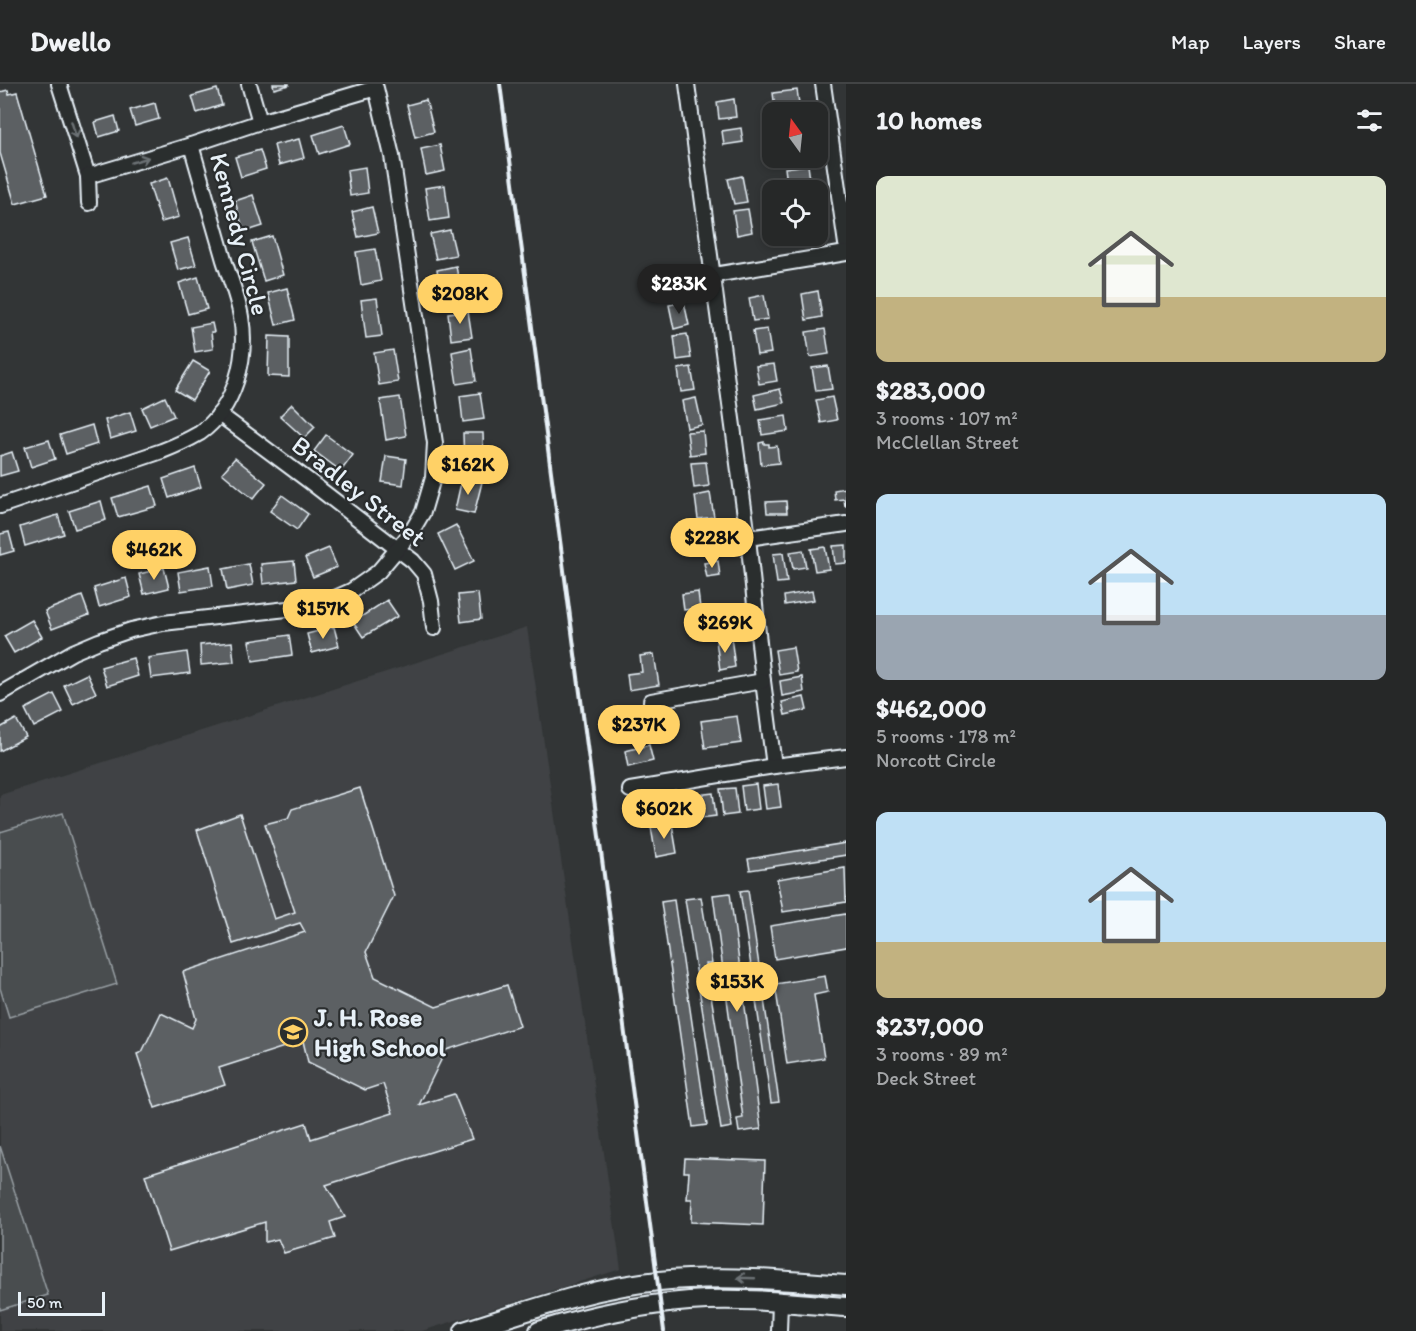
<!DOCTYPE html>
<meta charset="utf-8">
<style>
:root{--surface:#262828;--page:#323434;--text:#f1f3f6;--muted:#a4a6a8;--line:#424445;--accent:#ffd166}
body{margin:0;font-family:Itim,sans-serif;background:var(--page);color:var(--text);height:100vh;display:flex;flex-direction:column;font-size:22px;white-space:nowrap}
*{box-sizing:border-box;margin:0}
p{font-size:20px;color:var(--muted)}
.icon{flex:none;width:33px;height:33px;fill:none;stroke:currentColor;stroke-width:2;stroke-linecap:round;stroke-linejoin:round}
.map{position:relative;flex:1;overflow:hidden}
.panel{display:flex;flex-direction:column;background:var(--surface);width:570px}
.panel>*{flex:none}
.needle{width:39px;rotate:345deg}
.controls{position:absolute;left:762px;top:18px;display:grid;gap:12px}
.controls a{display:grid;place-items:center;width:66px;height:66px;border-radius:12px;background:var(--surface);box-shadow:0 3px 9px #0003,0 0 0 2px var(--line);font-size:30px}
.scale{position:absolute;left:18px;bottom:15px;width:87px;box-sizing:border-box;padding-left:6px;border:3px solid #e8f1f8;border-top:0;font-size:16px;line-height:21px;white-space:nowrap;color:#e8f1f8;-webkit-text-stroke:4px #2a2d2e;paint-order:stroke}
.price{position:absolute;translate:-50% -51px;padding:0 14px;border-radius:21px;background:var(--accent);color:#111;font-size:20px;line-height:39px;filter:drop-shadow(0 2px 3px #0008)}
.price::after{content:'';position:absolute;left:50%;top:36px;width:18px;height:14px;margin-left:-9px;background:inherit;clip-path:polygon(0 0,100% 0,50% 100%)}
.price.current{background:#222;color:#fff}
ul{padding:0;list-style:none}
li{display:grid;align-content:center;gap:12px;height:318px;padding:0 30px}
li span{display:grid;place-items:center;height:186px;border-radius:12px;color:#555}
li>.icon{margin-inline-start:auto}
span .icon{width:108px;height:108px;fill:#fffc;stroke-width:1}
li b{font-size:26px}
h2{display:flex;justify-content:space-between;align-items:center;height:72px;padding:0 30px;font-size:26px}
header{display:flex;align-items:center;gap:36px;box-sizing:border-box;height:84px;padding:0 30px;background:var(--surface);border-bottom:2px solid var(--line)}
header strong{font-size:28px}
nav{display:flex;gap:33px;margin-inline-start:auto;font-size:21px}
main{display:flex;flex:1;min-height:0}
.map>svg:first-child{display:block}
.built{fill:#3f4244}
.green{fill:#494d4f;stroke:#989fa4;stroke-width:1.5}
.building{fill:#5c6063;stroke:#e8f1f8;stroke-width:1.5}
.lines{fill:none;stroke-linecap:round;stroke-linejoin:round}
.street-casing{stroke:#e8f1f8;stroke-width:18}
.secondary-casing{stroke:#e8f1f8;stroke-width:22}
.street{stroke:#2a2d2e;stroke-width:14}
.secondary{stroke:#2a2d2e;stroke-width:18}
.rail{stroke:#e8f1f8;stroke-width:4}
.oneway{stroke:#6c7275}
.labels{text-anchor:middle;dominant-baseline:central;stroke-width:4.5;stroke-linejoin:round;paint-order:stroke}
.street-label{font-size:26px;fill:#e8f1f8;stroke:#2a2d2e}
.poi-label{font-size:26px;font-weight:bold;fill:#e8f1f8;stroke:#2a2d2e;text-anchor:start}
</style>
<header>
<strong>Dwello</strong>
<nav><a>Map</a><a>Layers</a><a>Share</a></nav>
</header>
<main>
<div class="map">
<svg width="846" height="1247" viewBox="0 0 846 1247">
<rect width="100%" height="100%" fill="#323536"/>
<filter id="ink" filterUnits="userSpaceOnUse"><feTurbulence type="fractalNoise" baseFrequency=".0167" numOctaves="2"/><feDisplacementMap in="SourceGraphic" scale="12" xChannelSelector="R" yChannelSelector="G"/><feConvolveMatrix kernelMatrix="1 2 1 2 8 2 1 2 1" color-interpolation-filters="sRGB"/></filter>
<g filter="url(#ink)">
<!-- built -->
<polygon class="built" points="527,543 621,1185 422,1247 0,1247 0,711"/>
<!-- green -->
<g class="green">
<polygon points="63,729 117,900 9,933 0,904 0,748"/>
<polygon points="0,1062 48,1211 0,1226"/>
</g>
<!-- building -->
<g class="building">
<polygon points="273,0 289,0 289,1 274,5"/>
<polygon points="217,5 222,21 197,29 192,12"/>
<polygon points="8,6 9,10 17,8 47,111 15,120 0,69 0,8"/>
<polygon points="797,6 800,26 788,28 787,22 775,24 773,9"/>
<polygon points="734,15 736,33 719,35 717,18"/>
<polygon points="426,16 434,48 415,53 407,21"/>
<polygon points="155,19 159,35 135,42 130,26"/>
<polygon points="115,32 119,47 99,53 95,38"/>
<polygon points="344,41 350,60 319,70 313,51"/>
<polygon points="741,44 743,58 724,61 722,47"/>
<polygon points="299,55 304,74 279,81 274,61"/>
<polygon points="440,61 445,87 426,91 421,65"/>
<polygon points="260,66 266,85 241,93 235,73"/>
<polygon points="781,74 807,74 808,75 782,79"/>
<polygon points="808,81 810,96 787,99 785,84"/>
<polygon points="365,83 368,109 350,112 347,86"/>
<polygon points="742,92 747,118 734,120 728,95"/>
<polygon points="168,94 179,133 161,138 149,100"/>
<polygon points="445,101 449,134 430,137 425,104"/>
<polygon points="811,103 811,106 794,106 794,105"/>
<polygon points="253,111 263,142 244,148 235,117"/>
<polygon points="372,123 378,149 358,153 352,128"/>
<polygon points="748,125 752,148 737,151 733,127"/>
<polygon points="450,146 456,171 436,175 430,150"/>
<polygon points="272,152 283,191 264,197 252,158"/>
<polygon points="188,154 196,181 178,186 170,159"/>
<polygon points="375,165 381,197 361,201 356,168"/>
<polygon points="456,182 462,215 442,218 437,186"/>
<polygon points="679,187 683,211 668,213 664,189"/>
<polygon points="198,193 207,225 188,230 179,199"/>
<polygon points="287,204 295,236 276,241 268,209"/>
<polygon points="818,207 822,233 806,236 802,210"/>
<polygon points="764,211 768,235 753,237 749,214"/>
<polygon points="377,214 382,252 366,254 361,216"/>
<polygon points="684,218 689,241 674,245 669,221"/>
<polygon points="468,227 472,253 451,256 448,229"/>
<polygon points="212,239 214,248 211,248 213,265 195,268 191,243"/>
<polygon points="767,245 771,269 757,271 753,247"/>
<polygon points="825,245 829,270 810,273 806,248"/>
<polygon points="687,250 691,274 677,276 674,252"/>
<polygon points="269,252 289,253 289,293 268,292"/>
<polygon points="471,264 476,297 457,300 452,268"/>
<polygon points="393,266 398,298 379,301 374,269"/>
<polygon points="193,277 210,287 192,316 175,306"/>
<polygon points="774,280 777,297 759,300 756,282"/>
<polygon points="828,282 832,305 816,307 812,284"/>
<polygon points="691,283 695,306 681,308 678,285"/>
<polygon points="780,305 784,319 757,325 754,311"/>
<polygon points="480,309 484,335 463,338 460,312"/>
<polygon points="165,313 174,332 150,342 142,324"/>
<polygon points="400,313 406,352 386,356 380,316"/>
<polygon points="832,313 837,336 821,339 816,316"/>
<polygon points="696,314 702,341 687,344 682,317"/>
<polygon points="292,320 315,343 304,354 280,332"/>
<polygon points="130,328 136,347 110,355 105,336"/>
<polygon points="786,332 788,347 762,351 760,336"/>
<polygon points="92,341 97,360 66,370 60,351"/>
<polygon points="703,347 705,369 690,371 687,348"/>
<polygon points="463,349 483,349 484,382 464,382"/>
<polygon points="326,351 353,371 341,387 314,367"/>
<polygon points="49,356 55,375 31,383 25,363"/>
<polygon points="764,358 764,360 769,360 769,363 777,362 779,379 761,381 759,359"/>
<polygon points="12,368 18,387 0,392 0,372"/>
<polygon points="386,372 406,375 403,401 382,398"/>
<polygon points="235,374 266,399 253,415 222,389"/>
<polygon points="706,378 709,402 694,404 691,379"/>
<polygon points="195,384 201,403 169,414 163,395"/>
<polygon points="462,394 482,398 474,430 455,426"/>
<polygon points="151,402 157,422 118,433 112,414"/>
<polygon points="846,404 846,422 845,422 844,415 835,416 834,406"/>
<polygon points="710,409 714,433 698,435 695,412"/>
<polygon points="282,411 308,430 297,446 270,427"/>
<polygon points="101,417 106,436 75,445 69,427"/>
<polygon points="786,417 787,429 767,429 766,418"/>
<polygon points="58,431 64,450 25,462 20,443"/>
<polygon points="456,441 474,477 455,486 438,450"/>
<polygon points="715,446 717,461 702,462 701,447"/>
<polygon points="9,448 14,467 0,471 0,450"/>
<polygon points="846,461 846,479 835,480 833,462"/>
<polygon points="825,463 829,485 815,487 811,465"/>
<polygon points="329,464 337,483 313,493 305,474"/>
<polygon points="803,466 806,483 793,485 790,468"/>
<polygon points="783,469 787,498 777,499 773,470"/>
<polygon points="294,477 296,496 263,500 261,480"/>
<polygon points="718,477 720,492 707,494 704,479"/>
<polygon points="249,480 253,501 227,506 223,485"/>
<polygon points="210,482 213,502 181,507 178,488"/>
<polygon points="164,484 169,504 144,510 139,490"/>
<polygon points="126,494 131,513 99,523 94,504"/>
<polygon points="812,507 814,516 785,521 784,512"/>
<polygon points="698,508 700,524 684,526 682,510"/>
<polygon points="478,509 481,535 461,538 458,511"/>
<polygon points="82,512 89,531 52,545 45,527"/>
<polygon points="387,516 398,532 363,553 353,538"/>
<polygon points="32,536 42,553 14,569 4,552"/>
<polygon points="334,543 339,562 312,569 307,550"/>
<polygon points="289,551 292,571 253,577 249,557"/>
<polygon points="731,553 735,583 720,586 716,556"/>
<polygon points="232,558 234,578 201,581 200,561"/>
<polygon points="793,563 797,588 779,591 775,566"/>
<polygon points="187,568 190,589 151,594 148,574"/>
<polygon points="654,570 659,601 629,606 627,590 642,588 640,572"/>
<polygon points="133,574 138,592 107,602 101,583"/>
<polygon points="87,590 96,609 73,620 64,601"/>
<polygon points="802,593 804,608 782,612 780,597"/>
<polygon points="54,610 63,628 34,643 25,625"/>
<polygon points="804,613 807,626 785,631 782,618"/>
<polygon points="737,632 741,659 705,664 701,637"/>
<polygon points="16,635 26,653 0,667 0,644"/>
<polygon points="673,636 674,652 658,654 656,638"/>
<polygon points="649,661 653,677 628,683 625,667"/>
<polygon points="756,700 759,725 744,727 741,702"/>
<polygon points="778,700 781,723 766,725 763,702"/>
<polygon points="360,704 394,812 366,868 375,893 436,923 507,901 520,942 446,966 419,1021 454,1010 472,1055 326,1101 345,1133 330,1138 335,1154 284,1169 278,1155 265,1158 265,1138 169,1167 145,1091 306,1039 311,1055 393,1029 383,1000 365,1006 308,978 303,957 219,984 225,1001 155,1024 137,970 142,968 161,929 192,944 196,935 183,888 305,848 300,839 233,860 197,746 240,730 274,835 295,828 265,740 288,734 292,725"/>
<polygon points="735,704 738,730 723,732 720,705"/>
<polygon points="713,709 716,732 700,734 697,711"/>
<polygon points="672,740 677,769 656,773 651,743"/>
<polygon points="846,759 846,771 750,786 748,775"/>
<polygon points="845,784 846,818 783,828 777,795"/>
<polygon points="748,806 779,1018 771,1019 740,807"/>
<polygon points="730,809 761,1045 739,1048 737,1035 743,1034 713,811"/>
<polygon points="701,813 712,880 706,880 732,1043 721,1045 685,815"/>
<polygon points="674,816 707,1041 693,1043 661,818"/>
<polygon points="846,830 846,863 775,875 770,842"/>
<polygon points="825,892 828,908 814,911 824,974 787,980 775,900"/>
<polygon points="685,1074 765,1077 763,1141 691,1138 692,1115 687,1115 689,1088 684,1088"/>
</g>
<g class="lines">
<!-- street casing -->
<g class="street-casing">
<g id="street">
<polyline points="59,0 88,92 89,119"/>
<polyline points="249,0 260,38"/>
<polyline points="687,0 748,454 763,597 774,682"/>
<polyline points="823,0 846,160"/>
<polyline points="714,191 846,169"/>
<polyline points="219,330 309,397 413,477 424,490 431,517 434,544"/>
<path d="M0,422L162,367C175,362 188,356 200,349C235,324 248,274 241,233C238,214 230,195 224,176C213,138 202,99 191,61"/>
<polyline points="748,454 846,440"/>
<polyline points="0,610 73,568 99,557 131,546 163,539 296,524 333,515 351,507 378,488 410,450 423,428 433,394 435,359 392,72 376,4 260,38 191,61 88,92"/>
<polyline points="651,617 763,597"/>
<polyline points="630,706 774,682 846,673"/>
<polyline points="779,1247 780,1218"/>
</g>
</g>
<!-- secondary casing -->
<g class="secondary-casing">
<g id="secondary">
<path d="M464,1247C528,1227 593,1203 659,1197C721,1191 784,1196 846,1201"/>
<path d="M539,1247C588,1232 638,1221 689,1217C741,1213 794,1219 846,1223"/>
</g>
</g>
<!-- street -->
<use href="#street" class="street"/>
<!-- secondary -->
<use href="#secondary" class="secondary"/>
<!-- rail -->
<polyline class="rail" points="500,0 664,1247"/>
</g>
<!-- one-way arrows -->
<defs><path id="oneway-shaft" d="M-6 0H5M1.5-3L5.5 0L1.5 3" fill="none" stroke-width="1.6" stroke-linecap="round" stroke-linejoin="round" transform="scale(1.5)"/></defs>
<g class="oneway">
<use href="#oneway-shaft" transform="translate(74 46) rotate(73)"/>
<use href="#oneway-shaft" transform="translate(140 76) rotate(-17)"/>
<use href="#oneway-shaft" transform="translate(746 1194) rotate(-178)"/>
</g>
</g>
<!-- icons -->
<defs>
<g id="school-ring" transform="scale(1.5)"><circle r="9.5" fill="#2a2d2e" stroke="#ffd166" stroke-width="1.5"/><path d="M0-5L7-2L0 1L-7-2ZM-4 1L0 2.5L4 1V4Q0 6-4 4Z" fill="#ffd166"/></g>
</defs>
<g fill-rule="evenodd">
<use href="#school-ring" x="293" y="948"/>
</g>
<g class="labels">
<!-- street labels -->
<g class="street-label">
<text transform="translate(240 150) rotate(75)">Kennedy Circle</text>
<text transform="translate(359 407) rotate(38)">Bradley Street</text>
</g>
<!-- poi labels -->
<g class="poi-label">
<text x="314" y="933">J. H. Rose<tspan x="314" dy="30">High School</tspan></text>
</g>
</g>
</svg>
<div class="controls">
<a><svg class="needle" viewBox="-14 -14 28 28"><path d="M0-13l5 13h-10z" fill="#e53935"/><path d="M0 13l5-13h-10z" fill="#a4a6a8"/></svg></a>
<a><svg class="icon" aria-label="locate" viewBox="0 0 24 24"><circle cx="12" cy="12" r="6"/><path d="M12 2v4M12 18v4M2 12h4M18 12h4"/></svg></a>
</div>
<div class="scale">50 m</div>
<b class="price current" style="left:679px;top:231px">$283K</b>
<b class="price" style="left:460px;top:241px">$208K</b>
<b class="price" style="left:468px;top:412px">$162K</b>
<b class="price" style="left:712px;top:485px">$228K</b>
<b class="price" style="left:154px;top:497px">$462K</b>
<b class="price" style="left:323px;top:556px">$157K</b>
<b class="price" style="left:725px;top:570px">$269K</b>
<b class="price" style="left:639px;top:672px">$237K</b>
<b class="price" style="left:664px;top:756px">$602K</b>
<b class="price" style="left:737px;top:929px">$153K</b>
</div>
<section class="panel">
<h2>10 homes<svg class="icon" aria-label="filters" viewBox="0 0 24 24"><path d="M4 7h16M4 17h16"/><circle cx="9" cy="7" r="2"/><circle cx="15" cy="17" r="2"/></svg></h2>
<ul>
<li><span style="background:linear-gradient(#dfe7d0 65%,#c2b280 0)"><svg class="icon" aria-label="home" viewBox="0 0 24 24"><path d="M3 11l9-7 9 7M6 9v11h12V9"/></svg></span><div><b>$283,000</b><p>3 rooms · 107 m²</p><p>McClellan Street</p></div></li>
<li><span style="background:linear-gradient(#bfe0f5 65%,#9aa5b1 0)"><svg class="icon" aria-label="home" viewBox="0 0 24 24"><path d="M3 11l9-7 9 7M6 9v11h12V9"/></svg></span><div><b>$462,000</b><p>5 rooms · 178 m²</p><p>Norcott Circle</p></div></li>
<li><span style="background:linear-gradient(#bfe0f5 70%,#c2b280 0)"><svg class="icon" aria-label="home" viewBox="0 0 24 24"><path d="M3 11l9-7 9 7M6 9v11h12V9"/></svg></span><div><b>$237,000</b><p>3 rooms · 89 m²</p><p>Deck Street</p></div></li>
</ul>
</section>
</main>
